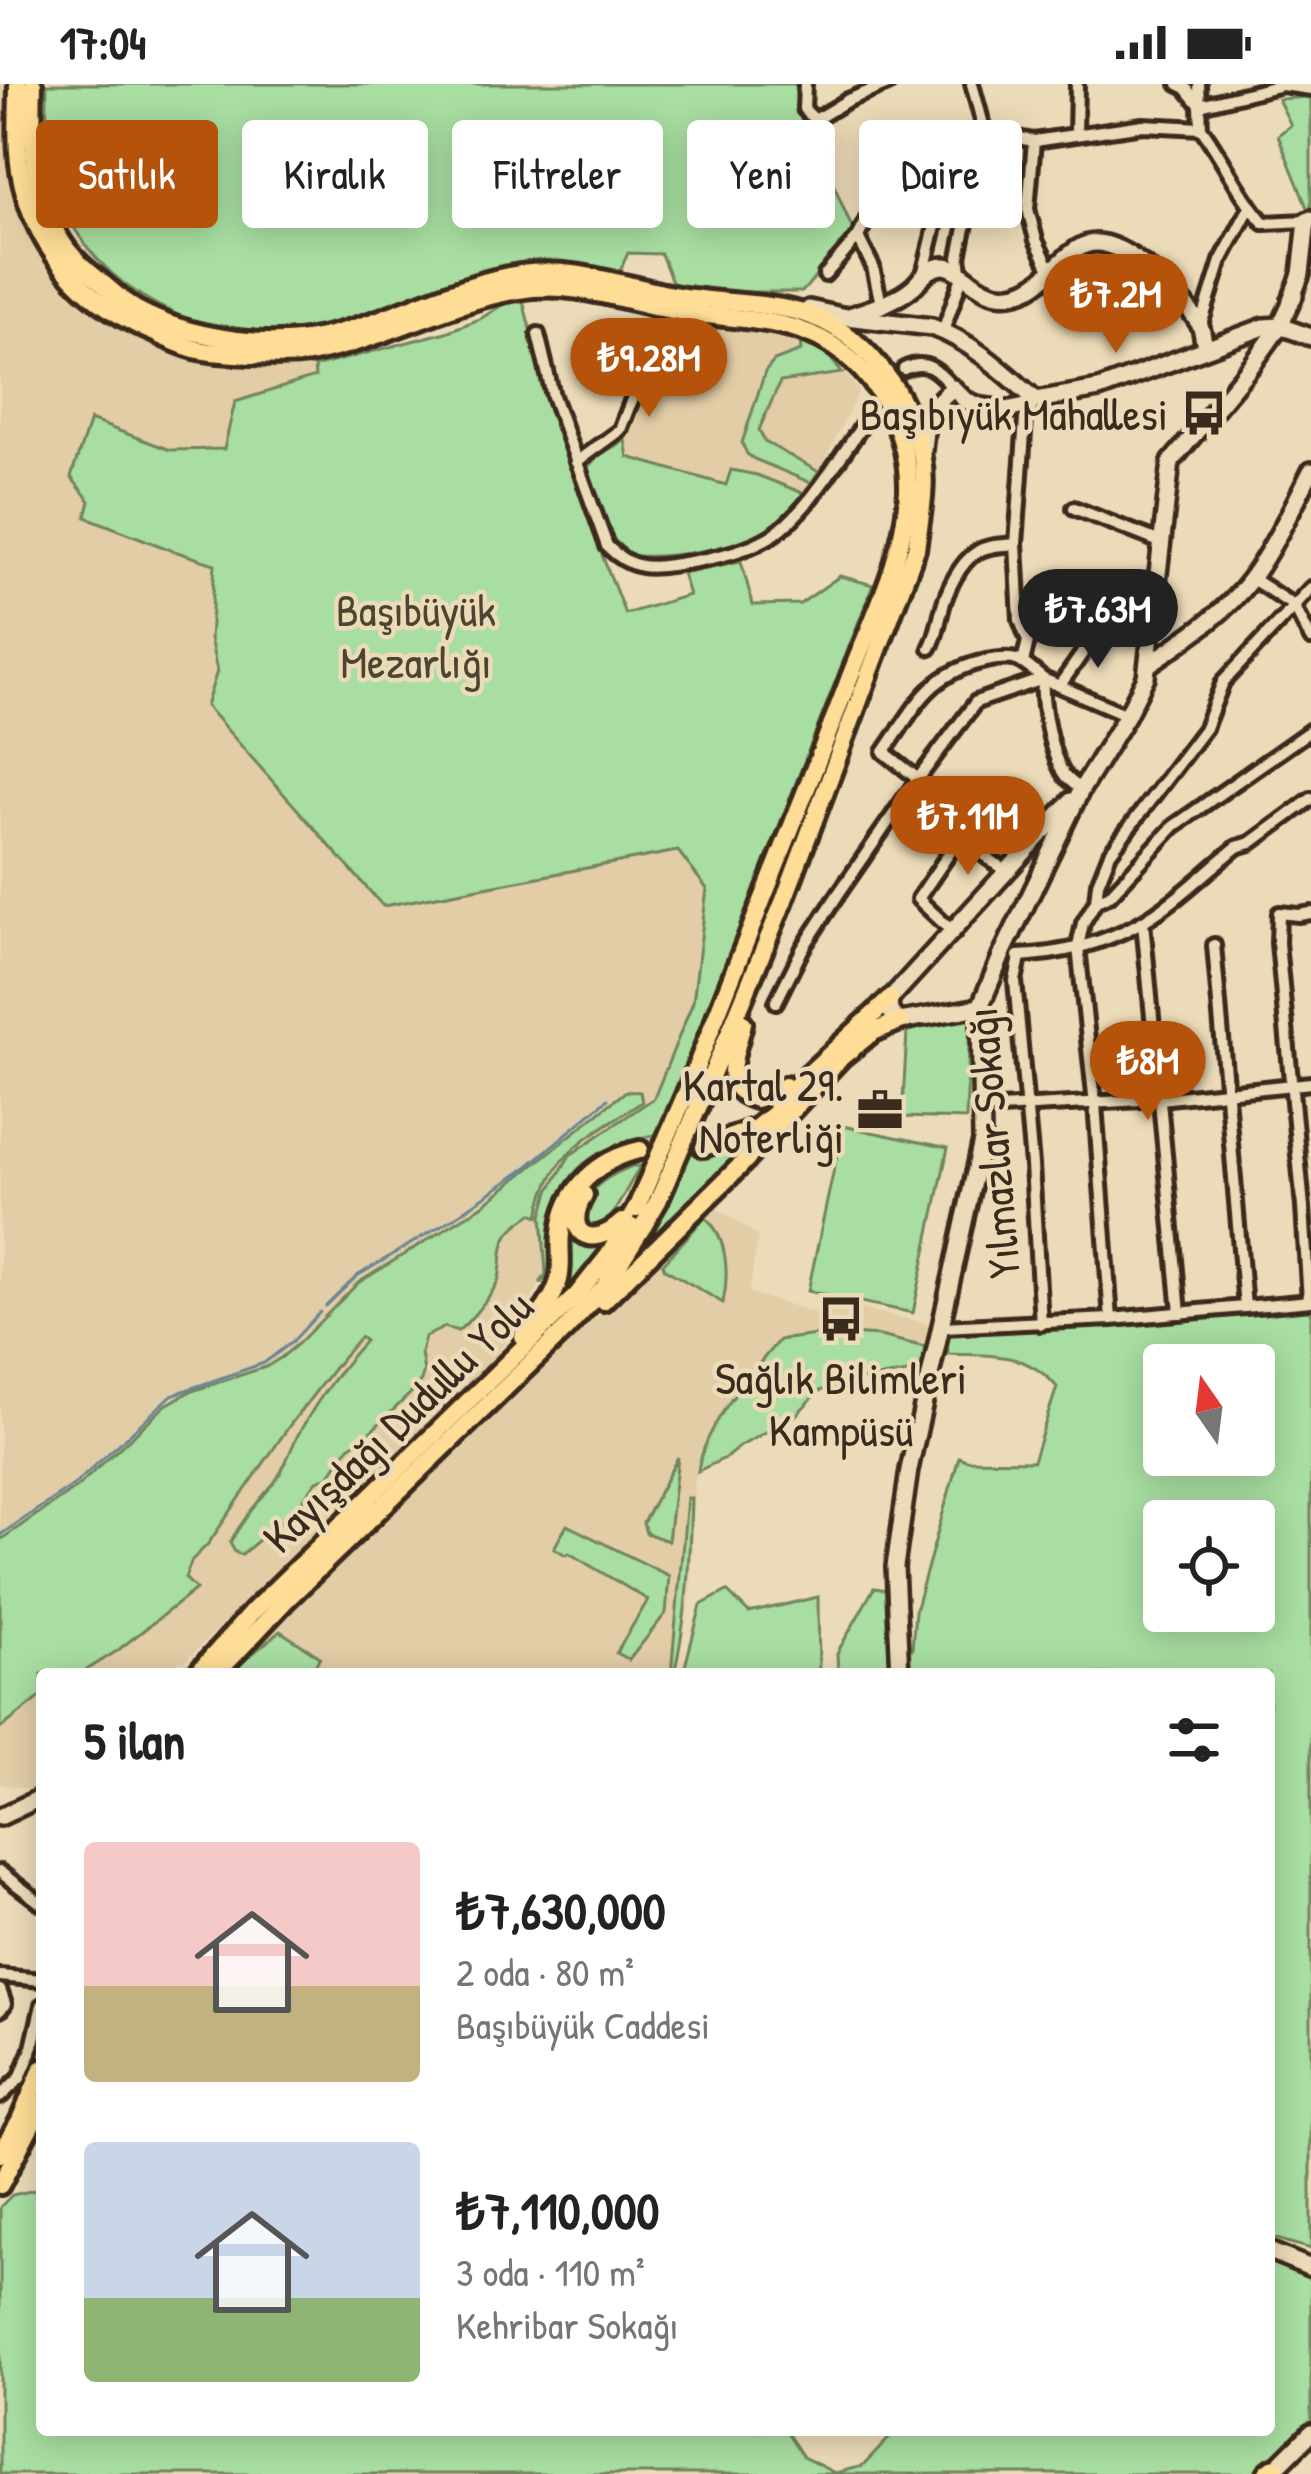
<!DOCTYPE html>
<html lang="tr">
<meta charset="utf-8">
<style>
:root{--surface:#fff;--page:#f6f6f6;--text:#222;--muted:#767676;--accent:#b45309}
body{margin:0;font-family:"Patrick Hand",sans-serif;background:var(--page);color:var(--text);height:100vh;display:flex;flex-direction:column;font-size:45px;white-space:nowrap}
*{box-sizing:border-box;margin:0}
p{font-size:39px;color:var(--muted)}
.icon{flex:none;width:66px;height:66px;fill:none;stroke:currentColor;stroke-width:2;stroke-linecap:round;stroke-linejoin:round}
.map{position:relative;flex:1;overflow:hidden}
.panel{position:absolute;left:36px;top:1584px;width:1239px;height:768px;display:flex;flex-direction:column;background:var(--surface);border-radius:12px;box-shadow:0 6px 30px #0003}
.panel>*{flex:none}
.hud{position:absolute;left:36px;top:36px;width:1239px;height:108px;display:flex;gap:24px}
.needle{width:78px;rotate:346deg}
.tools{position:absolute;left:1143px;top:1260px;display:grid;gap:24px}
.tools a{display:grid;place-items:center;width:132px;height:132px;border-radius:12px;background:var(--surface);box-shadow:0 6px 30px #0003;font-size:60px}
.price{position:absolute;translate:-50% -102px;padding:0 27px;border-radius:42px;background:var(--accent);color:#fff;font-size:39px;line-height:78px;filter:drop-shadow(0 3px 6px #0008)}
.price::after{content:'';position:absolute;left:50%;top:72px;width:36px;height:27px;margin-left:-18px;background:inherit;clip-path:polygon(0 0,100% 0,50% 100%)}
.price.selected{background:#222;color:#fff}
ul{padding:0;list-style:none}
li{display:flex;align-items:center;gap:36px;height:300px;padding:0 48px}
li span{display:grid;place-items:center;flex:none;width:336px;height:240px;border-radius:12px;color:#555}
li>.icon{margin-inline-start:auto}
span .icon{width:144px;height:144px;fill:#fffc;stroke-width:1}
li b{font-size:51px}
h2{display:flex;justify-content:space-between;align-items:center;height:144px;padding:0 48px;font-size:51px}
.tag{padding:0 42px;border-radius:12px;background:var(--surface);box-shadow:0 6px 30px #0003;font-size:42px;line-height:108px}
.tag.selected{background:var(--accent);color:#fff}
.status{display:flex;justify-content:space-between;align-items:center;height:84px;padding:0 60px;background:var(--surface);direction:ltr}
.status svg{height:33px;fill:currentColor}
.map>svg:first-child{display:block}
.built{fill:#e2cda6}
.green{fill:#a8dea1;stroke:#728460;stroke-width:3;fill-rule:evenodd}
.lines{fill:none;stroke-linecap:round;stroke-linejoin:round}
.stream{stroke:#698697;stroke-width:3}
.primary-tunnel{stroke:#c9b899;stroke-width:16;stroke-dasharray:16 8;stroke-linecap:butt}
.street-casing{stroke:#3b2a1e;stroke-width:20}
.secondary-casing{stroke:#3b2a1e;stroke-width:24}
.primary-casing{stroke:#3b2a1e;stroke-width:26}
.highway-casing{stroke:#3b2a1e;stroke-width:30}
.street{stroke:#ecdbb8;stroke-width:10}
.secondary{stroke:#ecdbb8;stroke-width:15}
.primary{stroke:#ffdd96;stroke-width:16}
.highway{stroke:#ffdd96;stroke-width:21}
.primary-bridge-casing{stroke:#3b2a1e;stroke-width:26;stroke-linecap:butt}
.primary-bridge{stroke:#ffdd96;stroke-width:16}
.labels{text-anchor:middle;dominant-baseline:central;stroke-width:9;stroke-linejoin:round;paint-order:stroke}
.poi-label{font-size:45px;fill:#3b2a1e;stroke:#ecdbb8;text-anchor:end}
.park-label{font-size:45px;fill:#4b4532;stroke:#ecdbb8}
.street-label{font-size:45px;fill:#3b2a1e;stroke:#ecdbb8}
</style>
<div class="status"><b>17:04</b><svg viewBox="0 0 49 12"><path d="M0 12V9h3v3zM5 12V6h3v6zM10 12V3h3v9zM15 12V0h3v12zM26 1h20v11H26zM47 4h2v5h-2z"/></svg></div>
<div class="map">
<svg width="1311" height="2390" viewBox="0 0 1311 2390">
<rect width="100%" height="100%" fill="#ecdbb8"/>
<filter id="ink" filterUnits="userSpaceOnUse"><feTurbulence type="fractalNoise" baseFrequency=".00833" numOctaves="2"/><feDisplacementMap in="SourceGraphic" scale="24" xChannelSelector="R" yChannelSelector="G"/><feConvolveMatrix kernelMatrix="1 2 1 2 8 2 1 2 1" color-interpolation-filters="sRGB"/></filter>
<g filter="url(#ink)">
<!-- built -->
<g class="built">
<polygon points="0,0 14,0 37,150 201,271 280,284 314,283 316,293 235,318 224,365 170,366 90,337 171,466 215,480 210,554 217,587 206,622 383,822 678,767 707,805 693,918 654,1015 570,1071 549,1107 542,1132 546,1190 504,1261 482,1287 184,1578 179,1578 168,1590 42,1590 42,1699 30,1705 0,1700"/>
<polygon points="669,230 775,248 812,261 833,275 859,306 819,388 784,435 716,464 647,473 625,356"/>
<polygon points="710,1119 758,1152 749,1209 827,1232 831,1218 930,1240 925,1263 880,1252 833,1249 779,1256 700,1370 698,1387 694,1397 690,1514 676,1590 228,1590 236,1579 278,1542 620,1211"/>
</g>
<!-- green -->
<g class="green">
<path d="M47,0H796V11L854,149L802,208H712L674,203L661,170L628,169L619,189C596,183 572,178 547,177C490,175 433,205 380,224C358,232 334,242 311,246C207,263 94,211 58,109C46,73 46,37 47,0Z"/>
<polygon points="1311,13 1311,125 1308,126 1278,51 1291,41 1278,15"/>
<path d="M521,209L551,326L597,458L625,530L689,511L682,489L741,477L753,521L800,520L840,492L873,501L659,1050C570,1068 549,1101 551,1190L540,1199L546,1190L542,1132L549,1107L570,1071L654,1014L693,918L707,805L678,767L383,822L206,622L217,587L210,554L215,480L171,466L86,433L90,417L71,393L90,336L170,366L224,365L235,318L315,293L314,283L446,248L480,235Z"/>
<polygon points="800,256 825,267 842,289 780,298 759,346 765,358 819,388 811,399 754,375 747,370 742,359 765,288 774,277 801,267"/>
<path d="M625,356L628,373L726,401L731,386L757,391L803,409C794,423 786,436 771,445C740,464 669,474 632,472L611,453L589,389L588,383L597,373Z"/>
<polygon points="970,935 966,1035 902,1033 907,948 940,938"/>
<path d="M626,1007L640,1008L642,1018C591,1052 550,1066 539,1132L532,1129C525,1136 515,1141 510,1148C499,1162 503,1179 499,1194C495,1208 468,1239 458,1247L445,1243L425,1253L421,1269L424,1287L421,1297L414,1306L366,1352L349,1363L329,1392L317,1397L297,1424L241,1471L235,1468L230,1459C242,1436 258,1418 274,1399C285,1385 290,1365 299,1349C317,1317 340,1284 365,1257L360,1253L340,1276L290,1341L208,1460L192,1476L185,1494L196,1505L117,1567L80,1590H42V1612L0,1645V1456L78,1402L166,1321L189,1308L266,1283L282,1273L299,1259L358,1199L482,1122Z"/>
<polygon points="843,1042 948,1064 913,1229 808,1207"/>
<polygon points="762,1047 619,1194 683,1073"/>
<path d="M632,1082H640L608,1139L600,1146L587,1144L582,1138C584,1105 603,1094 632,1082Z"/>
<path d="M705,1133C728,1153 729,1191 723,1219L665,1185L663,1180Z"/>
<path d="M565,1140C578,1151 588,1164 606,1160L572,1205L553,1224Z"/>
<path d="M1311,1221V2165L1269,2153V1590H838L837,1569L874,1504L888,1506L892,1565H912L915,1527L959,1373L966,1376L1033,1377L1057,1303C1026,1267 993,1272 948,1270L947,1247ZM1164,1281H1254V1371H1164ZM1164,1437H1254V1527H1164Z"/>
<path d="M832,1249L880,1252L925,1263L921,1287L862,1296L819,1307L795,1332L739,1363L727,1373L698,1387C704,1342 750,1290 779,1256Z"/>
<polygon points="678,1373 668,1457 646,1449 643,1439"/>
<path d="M687,1414H691C689,1473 688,1532 674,1590H671Z"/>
<polygon points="567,1441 669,1492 666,1529 629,1576 616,1569 648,1516 569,1469 566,1471 554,1464"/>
<polygon points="727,1507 749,1529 818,1513 819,1590 683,1590 701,1521"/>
<polygon points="280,1547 320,1573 310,1590 252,1590 243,1585 240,1590 232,1590 239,1581"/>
<polygon points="35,2106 42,2106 42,2346 785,2346 803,2373 835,2389 863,2382 897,2346 1269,2346 1269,2172 1311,2191 1311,2345 1264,2390 0,2390 0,2123 12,2111"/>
</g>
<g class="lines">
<!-- stream -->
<g class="stream">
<polyline points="326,1222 357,1192 452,1135 522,1087 608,1015"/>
<polyline points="0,1451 75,1400 172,1311 264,1279 292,1258 320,1228"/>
</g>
<!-- primary-tunnel -->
<polyline class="primary-tunnel" points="640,1066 704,1054"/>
<!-- street casing -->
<g class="street-casing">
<g id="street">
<polyline points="805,0 804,25 815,36 848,16 888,0"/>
<polyline points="1178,0 1186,4 1200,21 1282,1 1311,5"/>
<polyline points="1199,0 1201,44"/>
<polyline points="1076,50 1077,0"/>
<polyline points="1034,57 1028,125 1036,156 1052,189"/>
<polyline points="885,99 974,104"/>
<polyline points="858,153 873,183 881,220"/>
<path d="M825,191L858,153L895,79L904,72L985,48L1034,57L1143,41L1201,44C1224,75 1239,111 1264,139L1307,137"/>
<polyline points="923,191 945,102"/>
<polyline points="1201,241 1221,177 1250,123"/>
<polyline points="943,247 962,193 959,173 985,48 972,0"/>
<path d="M538,250L553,312L607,462C633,488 650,484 684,479C711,475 742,468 766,455C806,434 846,363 873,326"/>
<path d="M904,285C927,274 938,287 953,304"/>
<polyline points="576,378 620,346 659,246"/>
<polyline points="1074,424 1160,458"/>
<polyline points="1251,494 1294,522 1311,555"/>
<path d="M930,564C937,552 938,540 942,526C946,508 960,478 977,468C988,461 1004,461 1016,460"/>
<polyline points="1023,578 1028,557 1020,536 1016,460 1025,335 1036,316"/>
<polyline points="1060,601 1098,547"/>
<path d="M1007,788C980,768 922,729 918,695L884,668C916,623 928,589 986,577C1016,571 1020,575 1043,595C1041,619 1051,674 1066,693C1067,694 1080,705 1081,706"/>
<polyline points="1096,817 1110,811 1174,742 1311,646"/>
<polyline points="1143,838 1180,1229"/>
<polyline points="954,849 918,815 961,752"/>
<polyline points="1214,861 1245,1223"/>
<path d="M1018,872C1059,870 1102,860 1138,840C1172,822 1206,788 1237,763L1251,759L1311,715"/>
<polyline points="1020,873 1015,897 1032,1081 1041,1240"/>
<polyline points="776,918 803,864 839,809 918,695 976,618 1043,595 1127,631"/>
<polyline points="982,1025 1159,1015 1311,999"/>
<polyline points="1309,1217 1303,1123 1278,859 1279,829 1299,831 1311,829"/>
<polyline points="1111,1235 1095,1020 1078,863 1083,839 1096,817 1098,799 1110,769 1205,644 1223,598 1311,504"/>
<polyline points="942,1243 1111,1235 1311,1217"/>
<polyline points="0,1788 42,1820"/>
<polyline points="0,1892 42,1896"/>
<polyline points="0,1906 5,1920 0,1926"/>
<polyline points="0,2013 20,1994 31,1968 42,1921"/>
</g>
</g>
<!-- secondary casing -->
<g class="secondary-casing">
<g id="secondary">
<polyline points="1291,216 1301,190 1307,137 1311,135"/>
<path d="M809,225L846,233L932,243C971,257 1005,289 1036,316"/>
<path d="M846,233C868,226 896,218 914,202C922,194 930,182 944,182C962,182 979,215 1011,210C1045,206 1060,169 1088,160C1121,150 1182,212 1198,238C1203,245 1203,255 1205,264"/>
<path d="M923,366C926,333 926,326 953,304L965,316L982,323L1006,326L1025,322L1036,316L1099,305L1264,243L1280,242L1311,253"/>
<path d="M1148,581C1184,556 1224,531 1250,496C1271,468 1295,419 1311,387"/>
<path d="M980,923L900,937C891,932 888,926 890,915L1071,717"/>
<polyline points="900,1590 895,1483 909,1386 982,1057 980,923 1003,868 1081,706 1127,631 1146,593 1171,378 1252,281 1280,242 1294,212"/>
<polyline points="0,1733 42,1713"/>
<polyline points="1269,2167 1311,2184"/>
<polyline points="1274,2386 1311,2349"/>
</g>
</g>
<!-- primary casing -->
<g class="primary-casing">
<g id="primary">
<path d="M18,0C18,37 14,72 25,109C44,177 93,223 157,250C170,256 185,263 199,266C217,270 236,270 254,271C272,272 291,273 309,270C381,257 446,218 518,206C572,197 619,215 671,226C712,234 757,233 797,245C866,266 910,338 908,407C905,474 871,537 848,598C796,735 740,870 687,1007"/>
<path d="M33,0C31,55 31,110 62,158C71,173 86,186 100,197C111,206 123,218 135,225C185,253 266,266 322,253C389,238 452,200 521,190C573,182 623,202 673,211C715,219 758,217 799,228C865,246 909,310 922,374C927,404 920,435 916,465L784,816L703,1012"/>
<path d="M743,939C737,968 716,1003 756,1015L785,1002"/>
<polyline points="834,979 873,948 900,937"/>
<polyline points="776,1020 890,915"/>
<polyline points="704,1063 756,1044 787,1019"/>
<path d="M584,1111C562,1149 591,1167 622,1138"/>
<polyline points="603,1217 740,1082 839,976"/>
<path d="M523,1252C537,1235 553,1218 559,1196C563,1180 559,1165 561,1149C564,1105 599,1075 640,1066"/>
<polyline points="197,1590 253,1527 577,1211 608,1172 636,1125"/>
<polyline points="216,1590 285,1517 566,1245 603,1205 644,1141"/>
<polyline points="0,2070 20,2036 42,1985"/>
<polyline points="0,2101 42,2020"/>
</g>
</g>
<!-- highway casing -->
<g class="highway-casing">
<polyline id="highway" points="1269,2390 1274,2386"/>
</g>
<!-- street -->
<use href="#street" class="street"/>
<!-- secondary -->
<use href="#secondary" class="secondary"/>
<!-- primary -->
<use href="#primary" class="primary"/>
<!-- highway -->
<use href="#highway" class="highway"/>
<!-- primary-bridge casing -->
<g class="primary-bridge-casing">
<g id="primary-bridge">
<polyline points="636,1125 687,1007"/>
<polyline points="644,1141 658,1117 703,1012"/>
</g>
</g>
<!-- primary-bridge -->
<use href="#primary-bridge" class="primary-bridge"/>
</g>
</g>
<!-- icons -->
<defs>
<g id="bus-bare" transform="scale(3.6)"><path d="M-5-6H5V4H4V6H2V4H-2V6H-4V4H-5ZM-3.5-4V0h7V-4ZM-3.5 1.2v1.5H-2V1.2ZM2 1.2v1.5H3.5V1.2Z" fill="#3b2a1e" stroke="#ecdbb8" stroke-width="2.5" paint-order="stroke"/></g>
<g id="office-bare" transform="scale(3.6)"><path d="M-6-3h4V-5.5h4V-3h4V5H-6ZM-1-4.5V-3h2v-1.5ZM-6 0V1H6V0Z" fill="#3b2a1e" stroke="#ecdbb8" stroke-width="2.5" paint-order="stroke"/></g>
</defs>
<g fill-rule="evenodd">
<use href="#bus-bare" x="1204" y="329"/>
<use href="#office-bare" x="880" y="1026"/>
<use href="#bus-bare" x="841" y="1235"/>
</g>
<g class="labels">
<!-- poi labels -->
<g class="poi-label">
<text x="1168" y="329">Başıbıyük Mahallesi</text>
<text x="844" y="1000">Kartal 29.<tspan x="844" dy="52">Noterliği</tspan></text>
<text x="841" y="1293" text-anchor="middle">Sağlık Bilimleri<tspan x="841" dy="52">Kampüsü</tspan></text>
</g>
<!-- park labels -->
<g class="park-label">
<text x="416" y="525">Başıbüyük<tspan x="416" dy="52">Mezarlığı</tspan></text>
</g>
<!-- street labels -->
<g class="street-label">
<text transform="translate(992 1059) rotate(-95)">Yılmazlar Sokağı</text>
<text transform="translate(397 1337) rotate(-44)">Kayışdağı Dudullu Yolu</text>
</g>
</g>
</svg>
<div class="tools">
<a><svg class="needle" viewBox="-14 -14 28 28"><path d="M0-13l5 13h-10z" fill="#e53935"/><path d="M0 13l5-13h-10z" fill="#767676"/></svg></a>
<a><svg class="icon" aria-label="locate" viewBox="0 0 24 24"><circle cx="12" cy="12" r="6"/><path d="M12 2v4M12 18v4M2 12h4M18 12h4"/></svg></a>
</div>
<b class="price" style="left:1116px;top:272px">₺7.2M</b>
<b class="price" style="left:649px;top:336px">₺9.28M</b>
<b class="price selected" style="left:1098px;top:587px">₺7.63M</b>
<b class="price" style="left:968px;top:794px">₺7.11M</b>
<b class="price" style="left:1148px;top:1039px">₺8M</b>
<div class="hud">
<a class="tag selected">Satılık</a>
<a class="tag">Kiralık</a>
<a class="tag">Filtreler</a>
<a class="tag">Yeni</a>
<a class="tag">Daire</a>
</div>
<section class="panel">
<h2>5 ilan<svg class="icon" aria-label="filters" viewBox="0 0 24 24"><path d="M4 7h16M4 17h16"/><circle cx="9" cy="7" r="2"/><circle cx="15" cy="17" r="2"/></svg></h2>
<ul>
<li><span style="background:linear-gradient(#f6c9c9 60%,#c2b280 0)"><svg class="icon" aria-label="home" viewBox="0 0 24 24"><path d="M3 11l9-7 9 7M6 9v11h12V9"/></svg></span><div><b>₺7,630,000</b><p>2 oda · 80 m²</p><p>Başıbüyük Caddesi</p></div></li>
<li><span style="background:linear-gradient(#c9d6e8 65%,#8fb573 0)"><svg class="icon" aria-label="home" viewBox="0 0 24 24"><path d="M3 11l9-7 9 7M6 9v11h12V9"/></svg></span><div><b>₺7,110,000</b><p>3 oda · 110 m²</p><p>Kehribar Sokağı</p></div></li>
</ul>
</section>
</div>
